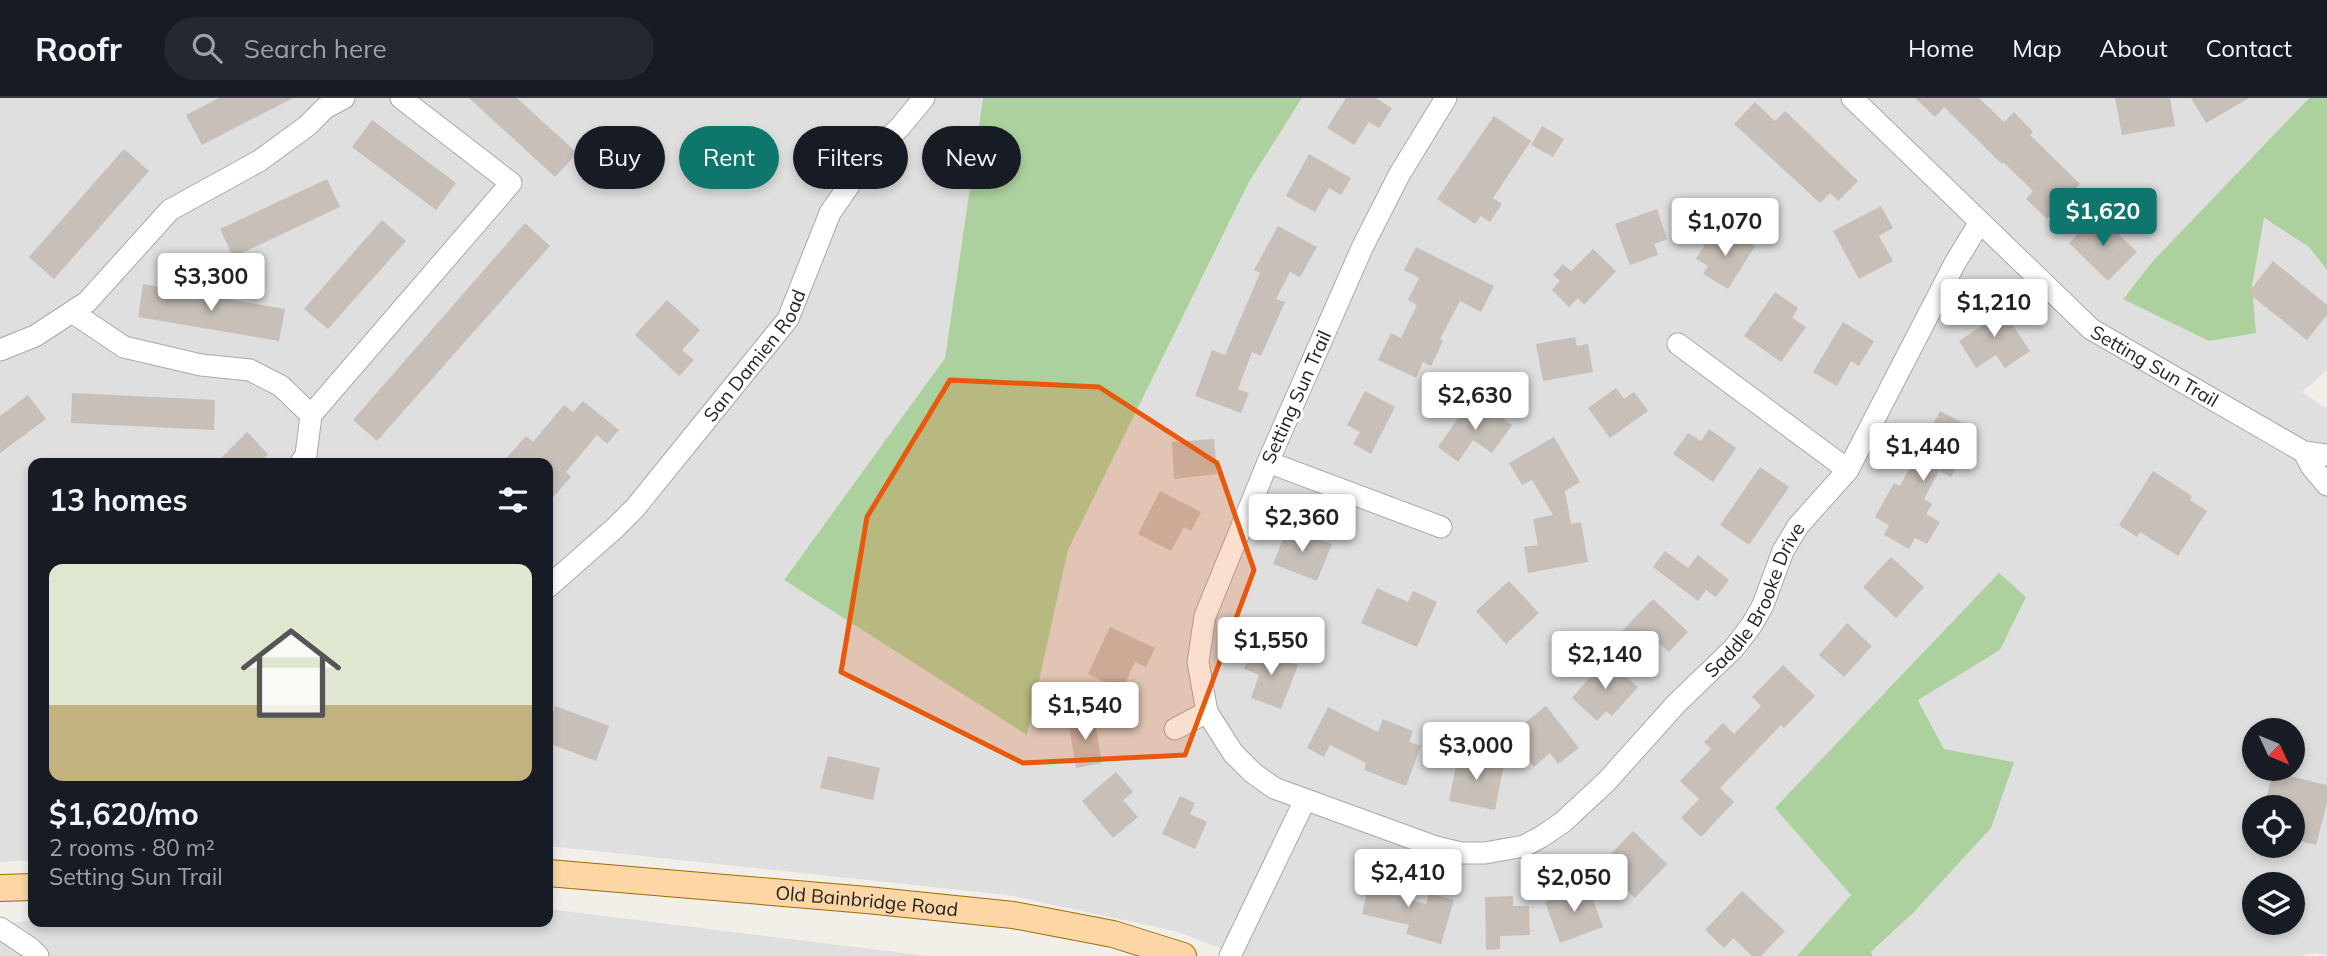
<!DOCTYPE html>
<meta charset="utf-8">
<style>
:root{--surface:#171b24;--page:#242831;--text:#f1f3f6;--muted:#9ea1a6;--line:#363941;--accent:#0f766e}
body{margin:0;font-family:Mulish,sans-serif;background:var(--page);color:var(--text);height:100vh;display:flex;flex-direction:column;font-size:26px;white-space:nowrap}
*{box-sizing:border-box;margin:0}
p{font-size:23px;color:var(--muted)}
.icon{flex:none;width:38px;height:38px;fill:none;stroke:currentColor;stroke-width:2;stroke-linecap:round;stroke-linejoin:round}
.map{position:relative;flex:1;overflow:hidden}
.side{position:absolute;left:28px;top:360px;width:525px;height:469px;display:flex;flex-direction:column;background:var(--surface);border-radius:14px;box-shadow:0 4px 10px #0003}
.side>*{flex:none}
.top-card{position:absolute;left:574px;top:28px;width:665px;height:63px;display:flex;gap:14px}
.needle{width:46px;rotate:134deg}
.buttons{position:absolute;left:2242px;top:620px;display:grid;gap:14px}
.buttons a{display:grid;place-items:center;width:63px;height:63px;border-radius:50%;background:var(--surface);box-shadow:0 4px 10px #0003;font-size:35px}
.price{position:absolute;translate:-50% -60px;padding:0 16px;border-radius:7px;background:#fff;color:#222;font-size:23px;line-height:46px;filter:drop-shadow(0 2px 4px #0008)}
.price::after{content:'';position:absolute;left:50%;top:42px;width:21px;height:16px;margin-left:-10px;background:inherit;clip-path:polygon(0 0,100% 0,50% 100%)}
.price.on{background:var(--accent);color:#fff}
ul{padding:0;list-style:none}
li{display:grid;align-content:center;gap:14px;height:371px;padding:0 21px}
li span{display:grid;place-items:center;height:217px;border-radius:14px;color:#555}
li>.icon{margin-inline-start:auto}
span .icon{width:126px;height:126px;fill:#fffc;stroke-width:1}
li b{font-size:30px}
h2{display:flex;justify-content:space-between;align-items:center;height:84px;padding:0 21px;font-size:30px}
.pill{padding:0 24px;border-radius:32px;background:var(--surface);box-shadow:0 4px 10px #0003;font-size:24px;line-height:63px}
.pill.on{background:var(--accent);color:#fff}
header{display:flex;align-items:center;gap:42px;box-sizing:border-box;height:98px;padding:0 35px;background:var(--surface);border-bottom:2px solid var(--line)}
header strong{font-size:33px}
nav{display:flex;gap:38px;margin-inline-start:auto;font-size:24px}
.search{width:490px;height:63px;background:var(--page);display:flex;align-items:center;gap:18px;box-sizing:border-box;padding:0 24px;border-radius:38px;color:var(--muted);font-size:26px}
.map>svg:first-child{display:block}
.residential{fill:#e0dfdf;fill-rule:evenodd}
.forest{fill:#add19e}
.building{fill:#c7bfb8}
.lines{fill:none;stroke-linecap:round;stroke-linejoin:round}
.minor-casing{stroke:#a9a9a9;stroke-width:23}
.major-casing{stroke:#a06b00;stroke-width:28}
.minor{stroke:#fff;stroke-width:21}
.major{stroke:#fcd6a4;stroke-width:26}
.marked{fill:#e8590c;fill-opacity:0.2;stroke:#e8590c;stroke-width:5;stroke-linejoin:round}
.labels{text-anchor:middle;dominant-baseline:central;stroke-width:6;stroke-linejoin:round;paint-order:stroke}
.street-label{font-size:19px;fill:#222;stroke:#fff}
</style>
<header>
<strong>Roofr</strong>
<div class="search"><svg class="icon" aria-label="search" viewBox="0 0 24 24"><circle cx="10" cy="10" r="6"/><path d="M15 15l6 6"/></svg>Search here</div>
<nav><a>Home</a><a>Map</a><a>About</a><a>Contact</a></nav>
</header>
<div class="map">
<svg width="2327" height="858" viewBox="0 0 2327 858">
<rect width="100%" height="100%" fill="#f2efe9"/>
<!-- residential -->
<g class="residential">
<path d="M0,0H983L945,260L784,482L1027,636L1068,452L1249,84L1302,0H2309L2152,164L2123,200L2255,235L2252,188L2263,120L2309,149L2327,172V272L2302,294L2327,311V348L2322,367H2327V857L2315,855L2299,858H1873L1871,855L1912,816L2014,664L1944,651L1918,601L2000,552L2026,499L1775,710L1851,797L1797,858H1240L1175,833L1007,797L548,748V366H33V762L0,764ZM2254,632H2292V670H2254ZM2254,709H2292V747H2254ZM2254,786H2292V824H2254Z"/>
<polygon points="548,811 929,858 0,858 0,826 33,822 33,824 548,824"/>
</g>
<!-- forest -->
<g class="forest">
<polygon points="983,0 1302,0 1249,84 1068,452 1027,637 784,482 945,260"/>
<polygon points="2309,0 2327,0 2327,172 2309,149 2264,120 2252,188 2256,235 2209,243 2123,201 2152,164"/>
<polygon points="1999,475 2026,499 2000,552 1918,602 1944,651 2014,664 1991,730 1912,816 1871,854 1873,858 1797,858 1851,797 1775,710"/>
</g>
<!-- building -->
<g class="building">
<polygon points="219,0 293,0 202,47 186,17"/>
<polygon points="469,0 517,0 577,55 555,79"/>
<polygon points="1346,0 1376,0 1392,10 1379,30 1369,24 1354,47 1327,30"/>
<polygon points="1915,0 1979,0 2004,24 2014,14 2033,34 2030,37 2080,86 2047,121 2026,101 2033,93 2003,64 2002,66 1944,9 1935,19"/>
<polygon points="2115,0 2170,0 2175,28 2122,37"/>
<polygon points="2191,0 2249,0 2206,25"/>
<polygon points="1755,4 1775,23 1785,13 1858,83 1838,103 1830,95 1820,105 1734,26"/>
<polygon points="1494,18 1531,43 1493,100 1502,106 1490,124 1481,118 1475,126 1437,101"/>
<polygon points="372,22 456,85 436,112 352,49"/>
<polygon points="1542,28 1564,41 1553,59 1531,47"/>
<polygon points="124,51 149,73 54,181 29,159"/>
<polygon points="1309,56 1351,80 1341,97 1329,90 1315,114 1286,98"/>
<polygon points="327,81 340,109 233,159 220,131"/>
<polygon points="1881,108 1893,130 1879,138 1893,163 1859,181 1833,133"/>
<polygon points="1657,111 1667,141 1654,146 1658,157 1630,167 1615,126"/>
<polygon points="2097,116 2137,154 2108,183 2069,145"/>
<polygon points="382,122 406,143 328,231 304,211"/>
<polygon points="525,125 550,148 377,343 353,322"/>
<polygon points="1278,128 1317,149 1300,179 1290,174 1276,201 1285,204 1261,258 1252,254 1238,291 1249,295 1241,315 1195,298 1212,252 1225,257 1260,175 1254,172"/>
<polygon points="1730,133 1755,148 1728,191 1703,176 1708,168 1696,161 1713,134 1725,142"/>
<polygon points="1416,149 1494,188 1481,214 1460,203 1440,241 1443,243 1431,268 1423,264 1416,280 1378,262 1391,235 1401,240 1417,207 1408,202 1419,180 1404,172"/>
<polygon points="1593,151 1616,173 1584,207 1578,200 1569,209 1552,192 1560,183 1553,177 1563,166 1571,173"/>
<polygon points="2273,163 2327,207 2327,217 2307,242 2248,195"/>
<polygon points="143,186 285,211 279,243 138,219"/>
<polygon points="1775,194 1798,210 1792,220 1806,229 1781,264 1744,238"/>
<polygon points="667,202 700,232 682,252 694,262 679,278 635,237"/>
<polygon points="1996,202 2030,253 2005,270 1996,257 1976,270 1959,243 1983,227 1976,216"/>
<polygon points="1843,224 1874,243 1859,268 1851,263 1837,288 1813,274"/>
<polygon points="1575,239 1577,248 1588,246 1593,274 1543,283 1536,246"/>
<polygon points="1616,290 1624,301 1634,294 1648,313 1610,340 1588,310"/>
<polygon points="1365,293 1395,309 1371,356 1353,346 1360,334 1347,327"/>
<polygon points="72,295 215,302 214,332 71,325"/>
<polygon points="28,297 46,321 0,355 0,318"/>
<polygon points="583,303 619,332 607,346 597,337 566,374 571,379 548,405 548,366 501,366 526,338 533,344 564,307 573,314"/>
<polygon points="1481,306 1512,327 1492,355 1473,342 1458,364 1438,349 1465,310 1474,316"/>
<polygon points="1940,313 1965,326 1959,336 1970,342 1951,379 1939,373 1924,401 1932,406 1926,416 1940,424 1927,446 1915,440 1909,451 1884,437 1889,427 1875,419 1894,385 1900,388"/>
<polygon points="1709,331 1736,350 1713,384 1673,356 1688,335 1701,343"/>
<polygon points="247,334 268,356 259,366 215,366"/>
<polygon points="1554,339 1580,384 1565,393 1571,426 1581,424 1588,464 1528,475 1524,449 1538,447 1533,421 1553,417 1532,382 1522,387 1509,365"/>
<polygon points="1214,341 1217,376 1174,381 1172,344"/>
<polygon points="1760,369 1789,389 1749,447 1720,427"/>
<polygon points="2153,373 2192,398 2190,402 2207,413 2178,458 2140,434 2137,439 2119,427"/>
<polygon points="1160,393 1201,414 1191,433 1184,429 1171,453 1138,436"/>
<polygon points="1288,429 1332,446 1317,483 1273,466"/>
<polygon points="1665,453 1688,470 1698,457 1729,482 1716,499 1706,492 1698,503 1653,469"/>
<polygon points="1891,459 1924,489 1896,520 1863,489"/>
<polygon points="1509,483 1539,515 1506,546 1476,513"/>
<polygon points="1377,490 1408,504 1413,493 1437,504 1417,549 1361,525"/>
<polygon points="1653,501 1688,534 1669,554 1659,545 1646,558 1621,534"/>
<polygon points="1847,525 1872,548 1844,579 1819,557"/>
<polygon points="1110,529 1155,550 1146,569 1135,564 1122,592 1088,576"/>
<polygon points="1253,549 1298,567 1281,611 1251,600 1259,577 1244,571"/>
<polygon points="1606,561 1638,589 1612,618 1606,613 1597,623 1572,600"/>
<polygon points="1783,567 1815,598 1784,630 1781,627 1720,690 1734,704 1701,739 1681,720 1699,701 1680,683 1711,651 1704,644 1723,625 1734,636 1761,608 1752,599"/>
<polygon points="555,608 609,628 596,663 548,645 548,628"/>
<polygon points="1546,608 1579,650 1558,666 1550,655 1534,669 1509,637"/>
<polygon points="1328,609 1378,634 1383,621 1413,633 1409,644 1421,648 1406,688 1364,672 1366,665 1330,647 1324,659 1307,650"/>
<polygon points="1094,619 1102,665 1076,670 1068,623"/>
<polygon points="1458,657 1504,666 1495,712 1449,703"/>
<polygon points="828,658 880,670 873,702 820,690"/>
<polygon points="1116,674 1133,694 1123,702 1138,719 1113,740 1082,703"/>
<polygon points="2273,674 2327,687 2327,705 2316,747 2292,741 2292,709 2264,709"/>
<polygon points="1180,698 1195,705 1190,716 1207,724 1195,751 1162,736"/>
<polygon points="1633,733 1667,766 1635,800 1611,777 1621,767 1611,756"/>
<polygon points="1372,774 1398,780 1394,797 1426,806 1429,795 1454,802 1441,846 1406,836 1409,827 1362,816"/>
<polygon points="1588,788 1603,829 1560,845 1545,804"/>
<polygon points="1742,793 1785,833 1761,858 1752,858 1733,840 1724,850 1705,832"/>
<polygon points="1513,798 1513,808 1529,808 1530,837 1500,838 1500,851 1486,852 1485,799"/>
</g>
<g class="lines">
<!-- minor casing -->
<g class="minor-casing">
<g id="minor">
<path id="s1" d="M1446,0L1399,77L1362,150L1268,364L1205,518L1198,564L1207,614L1233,655L1253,675L1274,690L1436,749L1461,755H1485L1524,748L1541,739L1563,724L1607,683L1676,606L1734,550L1751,528L1763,507L1783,453L1798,428L1848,372L1955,165L1980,124"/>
<path id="s2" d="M1852,0L2091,231L2304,354L2327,357"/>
<polyline points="72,214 124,249 201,267 250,272 281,288 311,317 306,357 300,366"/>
<polyline points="1678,246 1848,372"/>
<polyline points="0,252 35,238 87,204 170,112 259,63 307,28 325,10 344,0"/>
<polyline points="311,317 511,85 401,0"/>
<polyline points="2304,354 2311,368 2327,387"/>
<polyline points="1268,364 1441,429"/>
<path id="s3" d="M548,489L615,430L635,410L788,221L830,115L865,64L900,29L924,0"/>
<polyline points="1175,631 1207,614"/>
<polyline points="0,830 30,850 38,858"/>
<polyline points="1230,858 1305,702"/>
</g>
</g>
<!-- major casing -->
<g class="major-casing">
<g id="major">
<path id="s4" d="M548,775L867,802L1013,817L1113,836L1183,858"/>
<polyline points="0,790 33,789"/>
</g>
</g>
<!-- minor -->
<use href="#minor" class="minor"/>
<!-- major -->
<use href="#major" class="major"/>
</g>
<!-- marked area -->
<path class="marked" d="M950,282L1099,289L1217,365L1254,472L1185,657L1023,665L841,574L867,419Z"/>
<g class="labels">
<!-- street labels -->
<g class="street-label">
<text stroke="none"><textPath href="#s3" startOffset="312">San Damien Road</textPath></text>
<text stroke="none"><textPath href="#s2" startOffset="406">Setting Sun Trail</textPath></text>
<text transform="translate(1296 299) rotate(-66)">Setting Sun Trail</text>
<text stroke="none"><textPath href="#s1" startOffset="1376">Saddle Brooke Drive</textPath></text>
<text stroke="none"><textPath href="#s4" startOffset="320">Old Bainbridge Road</textPath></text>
</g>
</g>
</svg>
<div class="buttons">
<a><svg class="needle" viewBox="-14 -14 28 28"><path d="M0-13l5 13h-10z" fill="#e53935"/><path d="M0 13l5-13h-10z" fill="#9ea1a6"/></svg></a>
<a><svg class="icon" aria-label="locate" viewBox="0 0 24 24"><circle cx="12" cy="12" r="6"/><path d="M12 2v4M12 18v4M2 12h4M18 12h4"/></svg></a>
<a><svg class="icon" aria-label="layers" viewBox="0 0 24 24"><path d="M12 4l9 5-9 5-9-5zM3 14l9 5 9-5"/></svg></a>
</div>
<b class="price on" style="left:2103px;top:150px">$1,620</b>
<b class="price" style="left:1725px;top:160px">$1,070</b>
<b class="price" style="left:211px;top:215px">$3,300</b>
<b class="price" style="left:1994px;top:241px">$1,210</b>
<b class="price" style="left:1475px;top:334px">$2,630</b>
<b class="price" style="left:1923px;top:385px">$1,440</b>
<b class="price" style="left:1302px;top:456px">$2,360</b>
<b class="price" style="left:1271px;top:579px">$1,550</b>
<b class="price" style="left:1605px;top:593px">$2,140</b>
<b class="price" style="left:1085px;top:644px">$1,540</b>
<b class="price" style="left:1476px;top:684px">$3,000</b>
<b class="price" style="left:1408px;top:811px">$2,410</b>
<b class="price" style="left:1574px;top:816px">$2,050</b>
<div class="top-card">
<a class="pill">Buy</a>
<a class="pill on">Rent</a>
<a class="pill">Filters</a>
<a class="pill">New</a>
</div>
<section class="side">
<h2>13 homes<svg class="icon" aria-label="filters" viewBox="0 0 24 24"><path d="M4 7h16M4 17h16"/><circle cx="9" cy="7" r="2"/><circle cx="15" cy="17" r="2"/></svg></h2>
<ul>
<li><span style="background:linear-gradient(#dfe7d0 65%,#c2b280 0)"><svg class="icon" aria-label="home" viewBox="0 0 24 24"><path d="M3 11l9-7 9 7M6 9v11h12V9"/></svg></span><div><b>$1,620/mo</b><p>2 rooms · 80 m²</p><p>Setting Sun Trail</p></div></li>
</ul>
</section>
</div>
